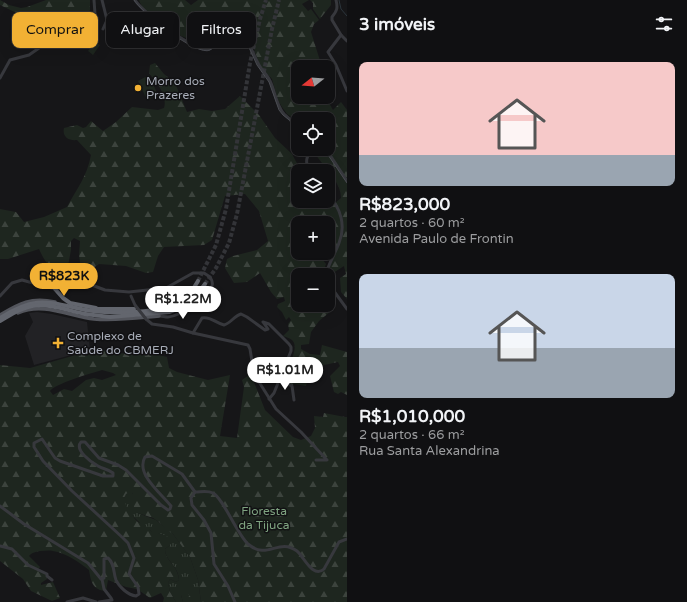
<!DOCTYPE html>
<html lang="pt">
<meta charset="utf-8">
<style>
:root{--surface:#101012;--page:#19191b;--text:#f1f3f6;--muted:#9c9d9f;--line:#303032;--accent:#f2b134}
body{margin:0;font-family:"Varela Round",sans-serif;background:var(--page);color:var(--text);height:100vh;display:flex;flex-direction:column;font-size:15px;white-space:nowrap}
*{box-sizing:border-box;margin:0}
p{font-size:13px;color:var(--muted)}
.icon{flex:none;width:22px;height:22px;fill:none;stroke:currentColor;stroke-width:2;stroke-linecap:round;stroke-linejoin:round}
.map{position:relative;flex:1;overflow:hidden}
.details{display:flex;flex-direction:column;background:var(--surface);width:340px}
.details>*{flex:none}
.top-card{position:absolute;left:12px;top:12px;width:275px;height:36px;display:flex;gap:8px}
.needle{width:26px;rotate:253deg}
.buttons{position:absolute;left:291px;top:60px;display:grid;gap:8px}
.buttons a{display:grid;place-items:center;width:44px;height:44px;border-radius:8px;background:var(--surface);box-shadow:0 4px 16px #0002,0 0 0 1px var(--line);font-size:20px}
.price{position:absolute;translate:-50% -34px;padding:0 9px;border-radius:14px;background:#fff;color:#222;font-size:13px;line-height:26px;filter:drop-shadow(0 1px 2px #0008)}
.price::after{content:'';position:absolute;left:50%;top:24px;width:12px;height:9px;margin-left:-6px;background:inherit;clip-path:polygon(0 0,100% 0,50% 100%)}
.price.current{background:var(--accent);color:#111}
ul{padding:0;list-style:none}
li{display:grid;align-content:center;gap:8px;height:212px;padding:0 12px}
li span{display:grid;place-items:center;height:124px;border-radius:8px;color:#555}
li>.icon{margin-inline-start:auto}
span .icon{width:72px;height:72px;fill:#fffc;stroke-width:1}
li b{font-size:17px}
h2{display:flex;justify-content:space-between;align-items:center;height:48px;padding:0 12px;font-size:17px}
.pill{padding:0 14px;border-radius:8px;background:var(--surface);box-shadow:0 4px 16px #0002,0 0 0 1px var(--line);font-size:14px;line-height:36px}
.pill.current{background:var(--accent);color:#111}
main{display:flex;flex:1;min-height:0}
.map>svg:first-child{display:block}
.built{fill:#222225}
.grass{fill:url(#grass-tufts)}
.forest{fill:url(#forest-firs);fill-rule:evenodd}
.pitch{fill:#1e261f}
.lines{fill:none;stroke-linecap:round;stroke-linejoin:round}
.stream{stroke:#2c353c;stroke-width:1}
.highway-tunnel{stroke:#333438;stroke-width:4;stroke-dasharray:4 2;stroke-linecap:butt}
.minor{stroke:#37383d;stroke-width:3}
.major{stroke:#53555c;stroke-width:3.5}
.highway{stroke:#63666e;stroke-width:4}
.tram{stroke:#4a4c52;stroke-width:1}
.minor-bridge{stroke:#37383d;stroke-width:3}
.highway-bridge{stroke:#63666e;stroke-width:4}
.poi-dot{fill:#f2b134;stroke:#111113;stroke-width:1.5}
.labels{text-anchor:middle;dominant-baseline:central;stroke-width:3;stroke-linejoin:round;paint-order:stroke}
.poi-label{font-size:12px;fill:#a8adb8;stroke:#111113;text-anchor:start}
.park-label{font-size:12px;fill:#7fa381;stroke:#111113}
</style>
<main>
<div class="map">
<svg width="347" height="602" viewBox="0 0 347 602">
<defs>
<pattern id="grass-tufts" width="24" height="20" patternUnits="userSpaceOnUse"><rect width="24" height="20" fill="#1e261f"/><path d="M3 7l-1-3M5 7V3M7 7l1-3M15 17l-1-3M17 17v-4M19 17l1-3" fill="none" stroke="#3c433d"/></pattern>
<pattern id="forest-firs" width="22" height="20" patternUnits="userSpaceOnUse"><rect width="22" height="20" fill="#1e261f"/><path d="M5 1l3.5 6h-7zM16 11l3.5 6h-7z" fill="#3c433d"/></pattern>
</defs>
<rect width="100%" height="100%" fill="#161618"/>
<!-- built -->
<polygon class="built" points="37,312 52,314 87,322 90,350 34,365 25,336 33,322 29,313"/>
<!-- grass -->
<path class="grass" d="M129,491H132L138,513L156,520L173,534L185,550L190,557L198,580L201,602H194L183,589L181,595L183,602H176L170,592L168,583L170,579L176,582L179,580C179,566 165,561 165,549L170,545C168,542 165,537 163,535C160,533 154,534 151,531C142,525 112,503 129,491Z"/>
<!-- forest -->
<g class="forest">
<path d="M0,0L9,5L21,8L27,7L46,0H90V10L88,13L75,19L70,13L65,17L68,23C60,28 55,26 47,22L45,24C47,30 55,31 59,37L39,30L29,19L0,5Z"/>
<path d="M139,0H185L191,5L198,0H309L302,4L308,11L311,9L319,20L314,24L311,32L322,67H298V97H328V85L334,97L329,103L333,110L341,102L347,110V299L341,292L340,278L346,274L344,266L330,275L327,270L335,249L328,248V223H298V253H325L322,259L326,264L322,275H298V305H322L324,308L331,311L319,321L311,332L309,344L301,345V349L310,354L320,355L322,345L347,352V395L341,392L338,394L334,392L330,376L340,366L338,362L324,365L309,373L306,386L294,384L292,386L282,382C285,372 301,348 292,340C290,338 286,337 283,336L289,330L288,324L291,320L289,317L286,320L282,312L277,307L278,304L285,301L284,297L277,299L271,292L260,273L247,282L234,283L225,268L227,259L233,256L257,250L268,241L259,211L245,194L225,196L212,240L204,245L164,247L158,256L153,272L146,273L126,266L99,264L89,271H84L81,269L79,255L80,241L74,238L71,241V250L67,271C51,273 45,262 39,249L8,259H0V209L16,212L24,222L44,217L67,207C77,188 87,177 91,155L77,140C69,141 62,137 64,128L77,125L83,128L86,127L91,121L103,131L116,122L132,107L158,110L164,108C168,95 156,82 149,73L150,65L155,63L164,74L175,83L187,112L199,109L212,111L225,109L240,96L259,115L275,138L292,154L301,171H298V201H328L335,203L341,198C341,182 325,168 316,155L320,149H328V119H298V121L287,114L282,107L278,100L272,79L260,66L250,38L243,34L236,24L227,19C214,22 214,26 209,37C207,39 203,40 200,41C184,42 143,16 139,0Z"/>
<polygon points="310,0 331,0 331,5 320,19 313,9 313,3"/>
<path d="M97,349L116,353L159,355L167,357L169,368L177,372L208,380L230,375L220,436L237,438L244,387L242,380L249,375L254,382L265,410L293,437L301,440L311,436L315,428L314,416L323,417L324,413L345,417H347V602H201L198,580L190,557L173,534L167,530L159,522L153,518L138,513L135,509L132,502L133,494L131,491L126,494L124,498L126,506L135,519L138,522L143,524L151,531L167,536L170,542V545L165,549C165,561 178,565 179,580L176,582L170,579L168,583L170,592L176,602H163L164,598L161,593L150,598L137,589L126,587L108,580L106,591C92,590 91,581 89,570C79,562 66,553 53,551C49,550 44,551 40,551C36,552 32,552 29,556L40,567L38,570L47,574V579L41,583V585L53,582L60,598L52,601L31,591L23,579L0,561V365L30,368ZM102,370L113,373L116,375L102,380L94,378L86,380L72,391L64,389L53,395L50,391C54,384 92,373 102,370Z"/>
<polygon points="183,588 194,601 194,602 183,602 181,595 181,589"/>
</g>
<!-- pitch -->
<g class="pitch">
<polygon points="95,42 100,45 93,55 88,51"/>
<polygon points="149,75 158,95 147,100 138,81"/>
</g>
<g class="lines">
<!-- stream -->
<polyline class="stream" points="339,0 341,9 347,16"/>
<!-- highway-tunnel -->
<g class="highway-tunnel">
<polyline points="198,281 216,245 226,209 250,63 260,19 266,0"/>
<polyline points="205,284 216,268 229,243 237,214 272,29 279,0"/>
</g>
<!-- minor -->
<g class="minor">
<polyline points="102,0 107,20 103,29"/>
<path d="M135,0C142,12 196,53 209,49C221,46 215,12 234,25C247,34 251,50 258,63C261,70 267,74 270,81C275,91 276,105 284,114C288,118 293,122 298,125"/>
<path d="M336,0C338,8 337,11 332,17V20L341,35L347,41"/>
<polyline points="341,35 328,52 336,65 347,91"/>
<polyline points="0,78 10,60 29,55 42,46 56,45 64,41 68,29 95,14 94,0"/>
<polyline points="291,121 298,129"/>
<polyline points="326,149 347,181"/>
<path d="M309,171C305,162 306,157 312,149"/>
<path d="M326,275C328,264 335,254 339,243C346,226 341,208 328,195"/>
<polyline points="328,283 347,309"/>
<path d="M0,296L12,283L22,280L55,289L89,284L105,290L129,292L166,288L193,273H204L210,277C212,280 213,283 212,286C209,298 180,316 168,317C165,317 162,316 159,316"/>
<polyline points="146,319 152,324 173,327 193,333 248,345 250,349 254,374 276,409 301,432 327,460 316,460"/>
<path d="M193,333L202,318C210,316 216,323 224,325C231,323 234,316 241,314L247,317L265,330L268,329L263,322L269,324L289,344L291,347V351L274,393L269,399"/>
<polyline points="279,380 292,386 294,400"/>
<path d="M195,492C201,492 207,490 213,493C223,498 237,534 248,544C268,561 278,537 297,551C304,557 313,579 324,569L339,542L347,539"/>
<path d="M0,506L24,524L88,563L101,579L104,578V559L108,558C115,564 113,572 116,580C119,587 128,595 136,596L139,594L138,587L129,574L134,558L128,543L123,538L72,491L43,461L34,447V443L42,439L55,458L60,461L103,476H113V473C108,469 103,469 98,466C91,462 74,450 81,442H85L99,458L118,465L126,470L161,505L168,510L170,509L171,506C162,494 135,474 145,457L152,456L182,474L195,492L191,498L192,505L204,520L211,533L214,564L228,586L235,602"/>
<polyline points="0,546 12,549 28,565 47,574 47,576 52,580"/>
<polyline points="67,602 83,598 96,602"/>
<polyline points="99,602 112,600 111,598 104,589 102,579"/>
</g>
<!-- major -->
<g class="major">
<path d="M18,313C43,302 69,316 94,319C115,321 137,318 159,316"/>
<path d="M0,315C20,303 31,297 55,302"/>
</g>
<!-- highway -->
<g class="highway">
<polyline points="55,289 63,298 70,303 96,308"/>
<polyline points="93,309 134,309"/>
<path d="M86,310C109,314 164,314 183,300C189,296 194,288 198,281"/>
<path d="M85,314L110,317L169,312C184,307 196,297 205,284"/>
</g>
<!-- tram -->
<g class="tram">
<path d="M134,0C141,12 197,57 210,50C218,46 219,32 222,25L225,23L232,26L246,41L257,65L269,82L279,110L283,115L298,127"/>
<polyline points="324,149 347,183"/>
</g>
<!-- minor-bridge -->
<polyline class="minor-bridge" points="131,296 135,305 146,319"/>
<!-- highway-bridge -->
<g class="highway-bridge">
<path d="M0,318C36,295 47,302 86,310"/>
<path d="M0,321C10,315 20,308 32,306C49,303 69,311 85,314"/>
</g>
</g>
<!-- markers -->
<g class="poi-dot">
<circle cx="138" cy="88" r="4"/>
<path d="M56 337h4v4h4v4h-4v4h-4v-4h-4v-4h4z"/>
</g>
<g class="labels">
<!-- poi labels -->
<g class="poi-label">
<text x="146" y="81">Morro dos<tspan x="146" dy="14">Prazeres</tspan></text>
<text x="67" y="336">Complexo de<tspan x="67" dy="14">Saúde do CBMERJ</tspan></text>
</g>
<!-- park labels -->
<g class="park-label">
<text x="264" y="511">Floresta<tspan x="264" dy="14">da Tijuca</tspan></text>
</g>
</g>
</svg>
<div class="buttons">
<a><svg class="needle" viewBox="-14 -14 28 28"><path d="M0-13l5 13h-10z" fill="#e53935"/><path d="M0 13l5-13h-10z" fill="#9c9d9f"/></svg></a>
<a><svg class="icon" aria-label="locate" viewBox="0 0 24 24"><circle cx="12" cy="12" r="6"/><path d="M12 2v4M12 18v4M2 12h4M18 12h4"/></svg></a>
<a><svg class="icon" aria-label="layers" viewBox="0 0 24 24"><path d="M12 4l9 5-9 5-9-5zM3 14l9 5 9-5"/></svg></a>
<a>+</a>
<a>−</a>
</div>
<b class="price current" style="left:64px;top:297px">R$823K</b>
<b class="price" style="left:183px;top:320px">R$1.22M</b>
<b class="price" style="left:285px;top:391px">R$1.01M</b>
<div class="top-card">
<a class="pill current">Comprar</a>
<a class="pill">Alugar</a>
<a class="pill">Filtros</a>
</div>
</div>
<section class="details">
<h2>3 imóveis<svg class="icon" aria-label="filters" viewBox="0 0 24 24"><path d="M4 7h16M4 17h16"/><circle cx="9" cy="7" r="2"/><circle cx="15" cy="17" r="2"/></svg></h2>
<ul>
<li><span style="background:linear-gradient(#f6c9c9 75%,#9aa5b1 0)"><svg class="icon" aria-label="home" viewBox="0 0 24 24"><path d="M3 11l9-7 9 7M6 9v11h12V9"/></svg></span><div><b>R$823,000</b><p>2 quartos · 60 m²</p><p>Avenida Paulo de Frontin</p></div></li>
<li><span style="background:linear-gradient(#c9d6e8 60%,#9aa5b1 0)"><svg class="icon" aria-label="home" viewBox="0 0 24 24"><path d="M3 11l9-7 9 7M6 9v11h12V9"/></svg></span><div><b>R$1,010,000</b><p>2 quartos · 66 m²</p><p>Rua Santa Alexandrina</p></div></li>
</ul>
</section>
</main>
